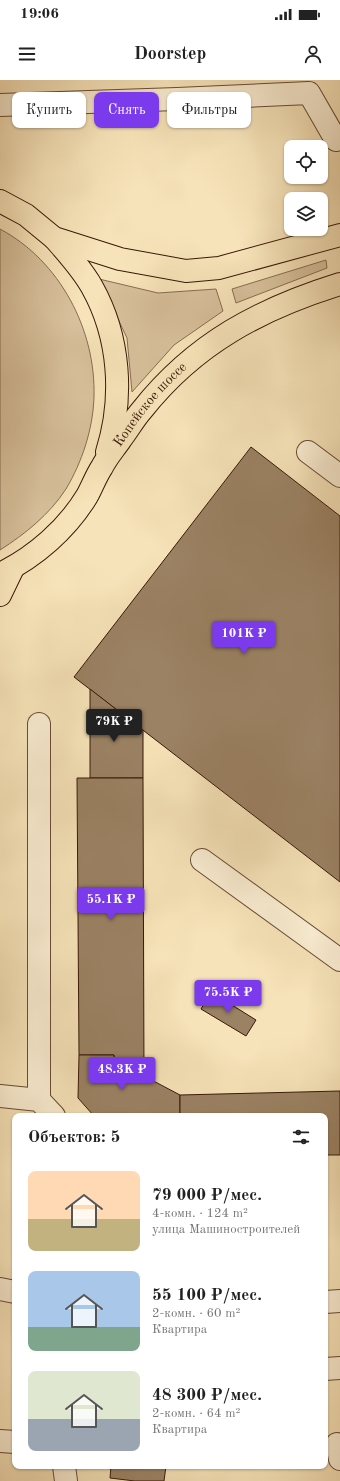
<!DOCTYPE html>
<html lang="ru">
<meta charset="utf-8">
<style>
:root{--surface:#fff;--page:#f6f6f6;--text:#222;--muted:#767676;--accent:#7c3aed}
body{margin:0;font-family:"Old Standard TT",serif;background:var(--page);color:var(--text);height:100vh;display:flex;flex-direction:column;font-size:15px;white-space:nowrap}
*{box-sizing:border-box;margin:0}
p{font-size:13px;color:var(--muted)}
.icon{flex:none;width:22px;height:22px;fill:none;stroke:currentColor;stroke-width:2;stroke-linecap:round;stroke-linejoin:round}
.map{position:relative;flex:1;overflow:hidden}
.drawer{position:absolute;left:12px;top:1033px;width:316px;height:356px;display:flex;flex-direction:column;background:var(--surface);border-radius:8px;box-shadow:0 1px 3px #0004}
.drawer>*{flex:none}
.banner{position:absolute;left:12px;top:12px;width:316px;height:36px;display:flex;gap:8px}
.tools{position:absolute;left:284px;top:60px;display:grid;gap:8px}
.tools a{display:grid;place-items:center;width:44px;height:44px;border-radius:8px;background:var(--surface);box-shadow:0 1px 3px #0004;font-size:20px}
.price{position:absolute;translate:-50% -34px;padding:0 9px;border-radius:4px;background:var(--accent);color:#fff;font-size:13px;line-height:26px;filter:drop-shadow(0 1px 2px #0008)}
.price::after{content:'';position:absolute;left:50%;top:24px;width:12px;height:9px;margin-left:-6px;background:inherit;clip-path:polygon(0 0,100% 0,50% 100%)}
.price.on{background:#222;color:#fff}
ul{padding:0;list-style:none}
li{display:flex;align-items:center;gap:12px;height:100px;padding:0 16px}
li span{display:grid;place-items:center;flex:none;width:112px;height:80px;border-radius:8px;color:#555}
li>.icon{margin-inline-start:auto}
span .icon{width:48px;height:48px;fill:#fffc;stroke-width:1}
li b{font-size:17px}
h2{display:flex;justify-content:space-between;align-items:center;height:48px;padding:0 16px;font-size:17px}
.chip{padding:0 14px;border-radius:8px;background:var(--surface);box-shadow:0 1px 3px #0004;font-size:14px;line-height:36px}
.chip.on{background:var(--accent);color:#fff}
.status{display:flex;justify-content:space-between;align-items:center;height:28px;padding:0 20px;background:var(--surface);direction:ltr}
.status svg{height:11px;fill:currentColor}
header{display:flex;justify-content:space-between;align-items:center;height:52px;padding:0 16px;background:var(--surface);font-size:18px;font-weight:800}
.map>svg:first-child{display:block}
.green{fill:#d7c09b;stroke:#886c52}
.building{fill:#9b8264;stroke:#381808}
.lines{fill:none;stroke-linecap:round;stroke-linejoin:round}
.minor-casing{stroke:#684b34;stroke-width:24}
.major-casing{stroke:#381808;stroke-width:24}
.minor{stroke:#faedd2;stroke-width:22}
.major{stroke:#f7e3b9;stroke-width:22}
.labels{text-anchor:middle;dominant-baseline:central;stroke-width:3;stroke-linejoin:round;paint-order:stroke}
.street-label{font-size:14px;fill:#381808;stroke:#faedd2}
</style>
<div class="status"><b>19:06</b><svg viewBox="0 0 49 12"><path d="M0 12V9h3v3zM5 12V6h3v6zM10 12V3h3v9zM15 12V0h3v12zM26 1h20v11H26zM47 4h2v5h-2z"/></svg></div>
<header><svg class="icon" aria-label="menu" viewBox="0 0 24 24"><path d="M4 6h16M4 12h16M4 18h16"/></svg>Doorstep<svg class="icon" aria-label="person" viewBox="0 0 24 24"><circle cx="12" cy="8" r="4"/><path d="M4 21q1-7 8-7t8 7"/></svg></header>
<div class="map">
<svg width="340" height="1401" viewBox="0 0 340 1401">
<rect width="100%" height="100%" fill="#f7e3b9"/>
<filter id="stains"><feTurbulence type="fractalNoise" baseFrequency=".005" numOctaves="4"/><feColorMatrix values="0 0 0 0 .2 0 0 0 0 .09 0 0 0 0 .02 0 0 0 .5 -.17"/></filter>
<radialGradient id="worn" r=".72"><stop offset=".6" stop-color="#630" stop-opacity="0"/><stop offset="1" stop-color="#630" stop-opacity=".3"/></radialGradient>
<!-- green -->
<g class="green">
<path d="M0,149C60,181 96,250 94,317C93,349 82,382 66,409C49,435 25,454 0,470Z"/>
<polygon points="326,180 327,188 236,223 232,209"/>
<polygon points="99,199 158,213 216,209 223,231 174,265 132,312 127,258"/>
</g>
<!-- building -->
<g class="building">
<polygon points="251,367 340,436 340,802 74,597"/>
<polygon points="90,609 143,650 143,698 90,698"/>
<polygon points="77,698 143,698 144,996 114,996 114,975 79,975"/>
<polygon points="211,912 256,940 246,956 201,929"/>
<polygon points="79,975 114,975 114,996 144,996 180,1015 180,1036 94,1036 78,1018"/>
<polygon points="340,1011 340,1075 325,1075 325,1036 180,1036 180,1015"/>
<polygon points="111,1386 166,1386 164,1401 135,1401 110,1398"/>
</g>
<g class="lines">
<!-- minor casing -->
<g class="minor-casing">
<g id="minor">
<polyline points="0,25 177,19 309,13 336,60 340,59"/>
<polyline points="308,372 340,396"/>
<polyline points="202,780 340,880"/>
<polyline points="0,1016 39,1020 54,1036"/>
<polyline points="39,1020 39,644"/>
<polyline points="0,1209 15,1212"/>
<polyline points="325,1222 340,1221"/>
<polyline points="325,1289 340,1288"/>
<polyline points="0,1361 15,1362"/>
<polyline points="337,1364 340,1379"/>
<polyline points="64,1386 66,1401"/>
</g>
</g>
<!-- major casing -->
<g class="major-casing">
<g id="major">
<polyline points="0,121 26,135 54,158 120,179 186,191 219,188 340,155"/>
<path d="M55,159C68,174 82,189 92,207C120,257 124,318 107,372"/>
<path id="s1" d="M0,494C35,477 67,449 87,416C92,407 96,396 102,387C107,377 115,368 121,359C128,350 134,339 142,330C195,263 260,229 340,204"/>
<polyline points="0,515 13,488"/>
</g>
</g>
<!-- minor -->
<use href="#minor" class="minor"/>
<!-- major -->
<use href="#major" class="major"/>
</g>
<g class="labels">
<!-- street labels -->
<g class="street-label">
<text stroke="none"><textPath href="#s1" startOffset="230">Копейское шоссе</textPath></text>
</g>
</g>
<rect width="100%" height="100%" filter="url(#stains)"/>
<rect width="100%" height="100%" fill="url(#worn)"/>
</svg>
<div class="tools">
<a><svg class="icon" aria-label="locate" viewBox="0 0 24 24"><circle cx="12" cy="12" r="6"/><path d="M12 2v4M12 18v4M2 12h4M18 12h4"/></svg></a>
<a><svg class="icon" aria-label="layers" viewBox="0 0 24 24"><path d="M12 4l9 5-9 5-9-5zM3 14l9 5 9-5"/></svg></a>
</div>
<b class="price" style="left:244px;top:575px">101K ₽</b>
<b class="price on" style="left:114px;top:663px">79K ₽</b>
<b class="price" style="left:111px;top:841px">55.1K ₽</b>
<b class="price" style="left:228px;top:934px">75.5K ₽</b>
<b class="price" style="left:122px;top:1011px">48.3K ₽</b>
<div class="banner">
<a class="chip">Купить</a>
<a class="chip on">Снять</a>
<a class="chip">Фильтры</a>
</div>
<section class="drawer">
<h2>Объектов: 5<svg class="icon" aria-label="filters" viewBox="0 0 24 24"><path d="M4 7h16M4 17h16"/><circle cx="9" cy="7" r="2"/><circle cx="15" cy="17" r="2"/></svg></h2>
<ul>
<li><span style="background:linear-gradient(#ffd9b3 60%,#c2b280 0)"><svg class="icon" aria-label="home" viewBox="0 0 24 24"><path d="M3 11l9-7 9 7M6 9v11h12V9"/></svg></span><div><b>79 000 ₽/мес.</b><p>4-комн. · 124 m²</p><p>улица Машиностроителей</p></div></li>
<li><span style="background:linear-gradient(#a9c7e8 70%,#7fa58c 0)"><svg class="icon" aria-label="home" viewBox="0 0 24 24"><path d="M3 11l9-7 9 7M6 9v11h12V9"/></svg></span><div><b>55 100 ₽/мес.</b><p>2-комн. · 60 m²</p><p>Квартира</p></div></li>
<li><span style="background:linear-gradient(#dfe7d0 60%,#9aa5b1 0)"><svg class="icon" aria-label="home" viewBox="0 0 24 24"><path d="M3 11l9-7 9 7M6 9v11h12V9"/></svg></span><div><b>48 300 ₽/мес.</b><p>2-комн. · 64 m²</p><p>Квартира</p></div></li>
</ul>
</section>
</div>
